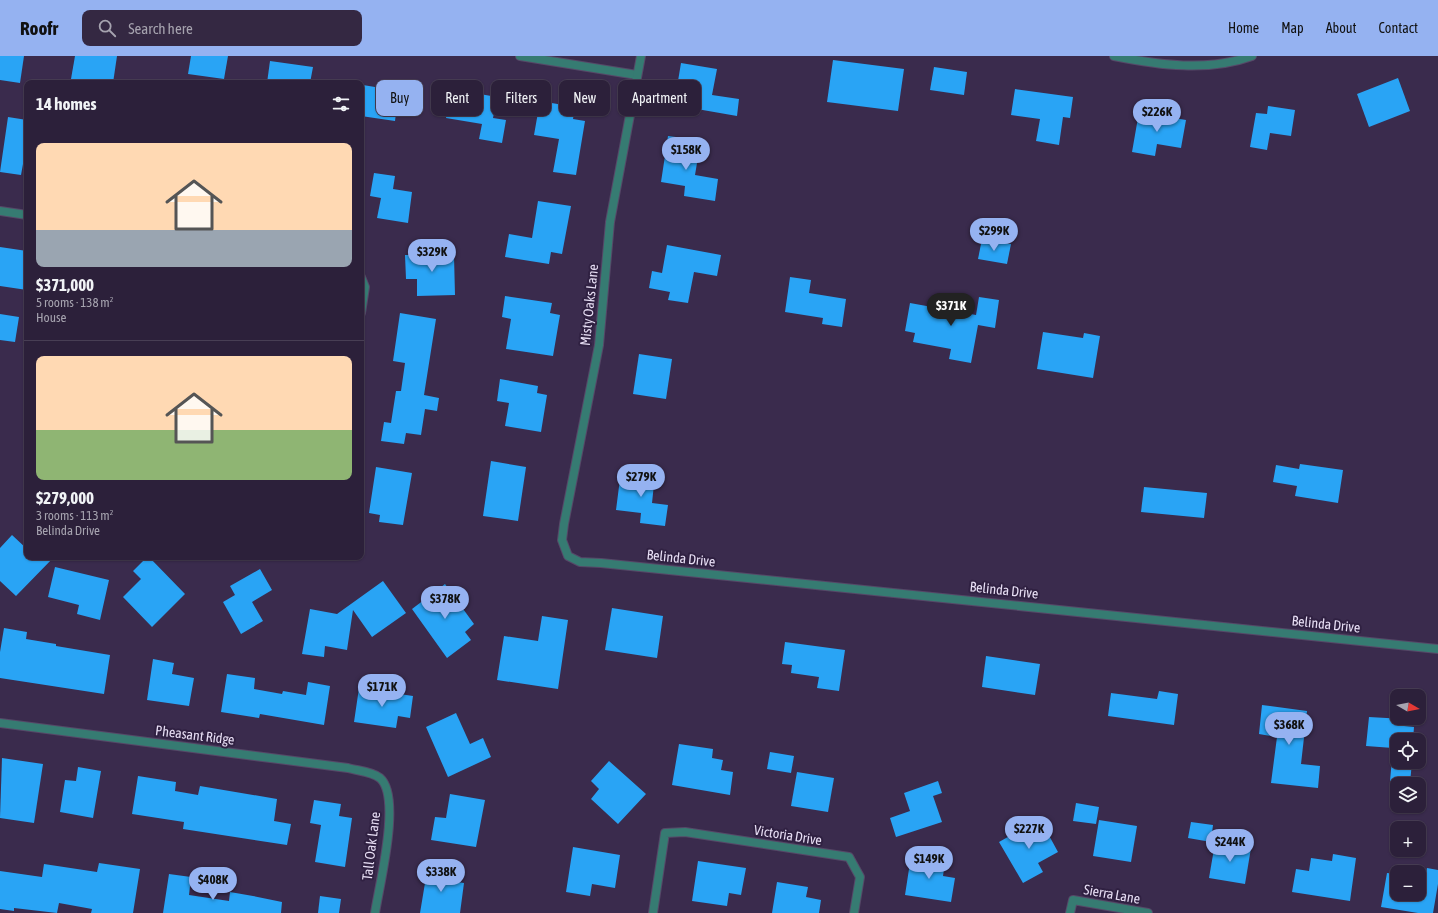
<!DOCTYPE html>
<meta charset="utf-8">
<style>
:root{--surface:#2c203a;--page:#342842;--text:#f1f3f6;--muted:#a6a3af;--line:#483e54;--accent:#95b2f1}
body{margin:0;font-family:"Asap Condensed",sans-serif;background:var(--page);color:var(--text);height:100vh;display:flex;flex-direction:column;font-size:15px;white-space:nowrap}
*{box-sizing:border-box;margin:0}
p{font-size:13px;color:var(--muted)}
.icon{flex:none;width:22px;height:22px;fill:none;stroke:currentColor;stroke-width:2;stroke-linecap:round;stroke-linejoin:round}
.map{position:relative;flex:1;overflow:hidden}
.side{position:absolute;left:24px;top:24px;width:340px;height:480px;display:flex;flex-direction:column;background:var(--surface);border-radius:8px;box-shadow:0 1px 3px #0004,0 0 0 1px var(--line)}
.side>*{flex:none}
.guide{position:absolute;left:376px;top:24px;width:380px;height:36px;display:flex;gap:8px}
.needle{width:26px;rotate:99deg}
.buttons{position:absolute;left:1390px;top:633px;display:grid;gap:8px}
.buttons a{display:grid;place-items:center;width:36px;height:36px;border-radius:8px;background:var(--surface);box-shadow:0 1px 3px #0004,0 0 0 1px var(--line);font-size:20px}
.price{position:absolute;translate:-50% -34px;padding:0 9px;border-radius:14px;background:var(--accent);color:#111;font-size:13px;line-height:26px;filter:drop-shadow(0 1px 2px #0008)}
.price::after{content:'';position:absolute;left:50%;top:24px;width:12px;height:9px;margin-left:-6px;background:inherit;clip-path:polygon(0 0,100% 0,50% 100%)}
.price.on{background:#222;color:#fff}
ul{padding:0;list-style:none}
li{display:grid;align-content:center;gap:8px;height:212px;padding:0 12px}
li+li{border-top:1px solid var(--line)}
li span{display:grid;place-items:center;height:124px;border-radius:8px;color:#555}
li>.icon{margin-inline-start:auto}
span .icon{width:72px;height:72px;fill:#fffc;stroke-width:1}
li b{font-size:17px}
h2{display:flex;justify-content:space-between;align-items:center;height:48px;padding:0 12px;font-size:17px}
.chip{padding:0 14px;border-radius:8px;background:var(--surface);box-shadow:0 1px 3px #0004,0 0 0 1px var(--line);font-size:14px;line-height:36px}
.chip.on{background:var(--accent);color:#111}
header{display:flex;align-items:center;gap:24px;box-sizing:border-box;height:56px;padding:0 20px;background:var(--accent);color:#111}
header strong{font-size:19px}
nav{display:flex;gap:22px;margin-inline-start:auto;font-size:14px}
.search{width:280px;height:36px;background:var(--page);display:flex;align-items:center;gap:10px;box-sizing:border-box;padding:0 14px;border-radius:8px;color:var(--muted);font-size:15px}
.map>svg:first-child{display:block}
.building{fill:#29a4f5}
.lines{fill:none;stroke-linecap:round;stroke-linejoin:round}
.street-casing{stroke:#564868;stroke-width:10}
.street{stroke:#367b72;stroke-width:8}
.labels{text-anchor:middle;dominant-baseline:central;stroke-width:4;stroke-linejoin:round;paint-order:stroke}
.street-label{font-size:14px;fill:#e7def4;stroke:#302142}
</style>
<header>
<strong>Roofr</strong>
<div class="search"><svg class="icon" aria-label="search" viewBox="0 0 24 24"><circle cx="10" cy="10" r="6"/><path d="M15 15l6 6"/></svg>Search here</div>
<nav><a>Home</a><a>Map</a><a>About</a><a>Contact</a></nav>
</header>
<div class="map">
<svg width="1438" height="857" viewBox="0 0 1438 857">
<rect width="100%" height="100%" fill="#3a2b4d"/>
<!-- building -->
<g class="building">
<polygon points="0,0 24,0 20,27 0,24"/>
<polygon points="75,0 117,0 113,27 96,27 71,23"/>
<polygon points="191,0 228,0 224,23 188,18"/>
<polygon points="833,4 904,13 898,55 827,46"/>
<polygon points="270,5 313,11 310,27 267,27"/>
<polygon points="681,7 717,13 712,39 739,43 737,60 674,49"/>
<polygon points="934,11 967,16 964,39 930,34"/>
<polygon points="1398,22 1410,55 1369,71 1357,38"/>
<polygon points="363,29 399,35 395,65 361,60"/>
<polygon points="451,33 497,41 493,62 506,64 502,87 479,83 482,68 446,62"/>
<polygon points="1015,33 1073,41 1070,62 1063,61 1059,89 1036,85 1040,63 1011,59"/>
<polygon points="540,45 575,51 573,63 585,65 576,119 553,116 559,83 534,79"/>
<polygon points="1268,50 1295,54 1291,80 1270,77 1267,94 1250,91 1256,57 1267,58"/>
<polygon points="1139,56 1186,64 1181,92 1157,88 1155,100 1132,96"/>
<polygon points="8,61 27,64 27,109 23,108 21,119 0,116"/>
<polygon points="668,80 692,83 688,105 697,107 695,119 718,123 715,145 684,140 685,130 661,126"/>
<polygon points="374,117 395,120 393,133 412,136 408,167 377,162 381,142 370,140"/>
<polygon points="538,145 571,150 562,198 551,196 549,208 505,201 509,178 532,182"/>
<polygon points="982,183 1011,188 1007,208 978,203"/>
<polygon points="422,189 434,189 435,201 454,200 455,239 417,240 417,223 406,223 405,199 423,199"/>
<polygon points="667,189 721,199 717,220 694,216 688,247 668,244 670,236 649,232 652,215 662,217"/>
<polygon points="0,191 27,195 27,234 0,230"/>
<polygon points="790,221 811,224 809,237 846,243 842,271 822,268 823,262 785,256"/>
<polygon points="505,240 552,247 550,257 560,259 553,300 506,293 511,263 502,261"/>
<polygon points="979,241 999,244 995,272 978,269 971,307 949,303 951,293 913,286 915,277 905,275 910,247 976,259"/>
<polygon points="400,257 436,263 424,339 439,342 437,355 425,353 421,379 406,377 404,388 381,385 384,366 391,367 396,335 401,335 405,307 393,305"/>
<polygon points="0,258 19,261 15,286 0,284"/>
<polygon points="1043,276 1083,282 1084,277 1100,280 1093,322 1037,313"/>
<polygon points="639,298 672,303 666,343 633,338"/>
<polygon points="500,323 538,330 537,337 547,339 541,376 505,370 509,347 497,345"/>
<polygon points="491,405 526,411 518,465 483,460"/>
<polygon points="1300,408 1343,414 1338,447 1295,440 1297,430 1273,426 1276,409 1299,413"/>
<polygon points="376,411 412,417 403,469 379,466 380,459 369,457"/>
<polygon points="621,415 655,419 652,447 668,449 665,470 640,467 641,457 616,454"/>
<polygon points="1144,431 1207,437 1204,462 1141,456"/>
<polygon points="12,479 27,493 27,501 54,501 16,540 0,525 0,492"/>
<polygon points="147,501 149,501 185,538 152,571 123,541 141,523 133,515"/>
<polygon points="55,511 109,524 100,564 77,558 79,549 48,541"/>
<polygon points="260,513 272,534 252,546 263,565 241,578 223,546 235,539 230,530"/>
<polygon points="383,525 406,557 372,581 353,554 347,594 325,590 324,601 302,598 310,553 337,558"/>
<polygon points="445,528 474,568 465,576 471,584 447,602 412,553"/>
<polygon points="612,552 663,560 657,602 605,594"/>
<polygon points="542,560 568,564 558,633 497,624 504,580 538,585"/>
<polygon points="4,572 27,576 26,583 56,588 56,590 110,599 104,638 0,622 0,596"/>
<polygon points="785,586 845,594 839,635 817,632 819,621 791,617 792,609 782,608"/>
<polygon points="986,600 1040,608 1035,639 982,631"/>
<polygon points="153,603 174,607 172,618 194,622 189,650 147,644"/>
<polygon points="227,618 255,622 254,633 282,638 283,635 306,639 308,626 330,630 324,669 260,658 259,662 221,656"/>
<polygon points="359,632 413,640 410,662 398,660 396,672 354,666"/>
<polygon points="1159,635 1178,638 1174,669 1108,660 1111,637 1157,643"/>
<polygon points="1262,649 1307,655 1301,708 1320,710 1318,732 1271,727 1277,681 1259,678"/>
<polygon points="456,657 470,688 483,682 491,701 448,721 426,671"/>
<polygon points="1369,661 1404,663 1404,670 1414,671 1413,684 1397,684 1397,706 1412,706 1410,727 1390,725 1393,692 1366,690"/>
<polygon points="679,688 713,693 712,702 723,704 721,714 733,716 730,739 672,729"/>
<polygon points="770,696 794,700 791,717 767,713"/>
<polygon points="2,702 43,708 34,767 0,762"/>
<polygon points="609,705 646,738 618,768 591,743 599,733 591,725"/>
<polygon points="78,711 101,715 93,762 60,756 65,724 76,725"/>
<polygon points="797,716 834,722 828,756 791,750"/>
<polygon points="138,720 176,726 175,735 198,739 200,730 277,743 274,765 291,768 287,789 183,773 184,766 132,758"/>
<polygon points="938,725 942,737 933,740 942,766 896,781 890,762 910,755 904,737"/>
<polygon points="450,738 485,744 476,791 431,784 435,761 446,762"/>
<polygon points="314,744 341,748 339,760 352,762 345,811 315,806 321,769 310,767"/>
<polygon points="1076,747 1099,751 1096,768 1073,765"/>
<polygon points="1040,763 1058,796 1038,807 1043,816 1023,827 999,786"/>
<polygon points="1099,764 1137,770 1131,806 1093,800"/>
<polygon points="1191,766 1213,769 1211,786 1188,782"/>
<polygon points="1215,787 1251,792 1245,828 1209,822"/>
<polygon points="573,791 620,799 615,832 592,828 590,840 566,836"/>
<polygon points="1333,798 1356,802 1350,845 1292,836 1296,813 1309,815 1311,802 1332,805"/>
<polygon points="911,800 945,806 943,820 955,822 951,846 905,839"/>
<polygon points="698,805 746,812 741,839 729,837 727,850 692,845"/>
<polygon points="99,807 140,813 133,857 91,857 92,853 59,847 57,857 14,852 14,855 0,853 0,815 42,821 44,808 97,816"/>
<polygon points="428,809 447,812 445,824 464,827 460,857 420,857"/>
<polygon points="1427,812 1438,814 1438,828 1433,857 1418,857 1381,851 1387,817 1397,818 1397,838 1419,838 1419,822 1425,823"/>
<polygon points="169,818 191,821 189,839 229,845 230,836 253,840 282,846 281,857 163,857"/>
<polygon points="777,826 808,831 806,841 821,844 819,857 772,857"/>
<polygon points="320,840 341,843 339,857 318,857"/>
</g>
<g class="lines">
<!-- street casing -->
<g class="street-casing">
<g id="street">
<polyline points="520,0 637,19"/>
<polyline points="641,0 610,166 599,289 564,468 562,484 568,500 580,506 601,507 1438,593"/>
<path d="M1114,0C1159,9 1208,16 1252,0"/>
<polyline points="0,155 27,159"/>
<polyline points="361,221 365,231 361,257"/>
<path d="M0,667L348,712C358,715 371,715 380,722C402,741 379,830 375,857"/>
<polyline points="653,857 665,777 685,776 849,801 860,821 854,857"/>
<polyline points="1070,857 1073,844 1148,857"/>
</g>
</g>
<!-- street -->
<use href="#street" class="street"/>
</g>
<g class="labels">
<!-- street labels -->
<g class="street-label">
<text transform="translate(589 249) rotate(-84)">Misty Oaks Lane</text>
<text transform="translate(681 502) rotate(6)">Belinda Drive</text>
<text transform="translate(1004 534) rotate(6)">Belinda Drive</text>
<text transform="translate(1326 568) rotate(6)">Belinda Drive</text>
<text transform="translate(195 679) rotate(7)">Pheasant Ridge</text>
<text transform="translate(788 779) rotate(9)">Victoria Drive</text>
<text transform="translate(371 790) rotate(-83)">Tall Oak Lane</text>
<text transform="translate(1112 838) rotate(10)">Sierra Lane</text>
</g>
</g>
</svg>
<div class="buttons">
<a><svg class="needle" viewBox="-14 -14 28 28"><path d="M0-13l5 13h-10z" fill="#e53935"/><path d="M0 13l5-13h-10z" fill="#a6a3af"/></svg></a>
<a><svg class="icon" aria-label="locate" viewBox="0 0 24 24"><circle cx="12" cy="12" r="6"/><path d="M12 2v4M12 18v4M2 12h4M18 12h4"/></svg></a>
<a><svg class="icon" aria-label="layers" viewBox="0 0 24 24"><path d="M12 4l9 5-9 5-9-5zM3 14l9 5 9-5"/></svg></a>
<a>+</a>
<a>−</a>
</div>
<b class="price" style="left:1157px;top:77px">$226K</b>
<b class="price" style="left:686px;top:115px">$158K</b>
<b class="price" style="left:994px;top:196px">$299K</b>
<b class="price" style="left:432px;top:217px">$329K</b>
<b class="price on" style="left:951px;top:271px">$371K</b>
<b class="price" style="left:641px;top:442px">$279K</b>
<b class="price" style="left:445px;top:564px">$378K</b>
<b class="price" style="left:382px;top:652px">$171K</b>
<b class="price" style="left:1289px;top:690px">$368K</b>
<b class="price" style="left:1029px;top:794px">$227K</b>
<b class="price" style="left:1230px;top:807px">$244K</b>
<b class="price" style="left:929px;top:824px">$149K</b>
<b class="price" style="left:441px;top:837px">$338K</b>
<b class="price" style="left:213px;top:845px">$408K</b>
<div class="guide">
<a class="chip on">Buy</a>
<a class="chip">Rent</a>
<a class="chip">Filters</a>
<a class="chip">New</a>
<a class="chip">Apartment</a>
</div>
<section class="side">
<h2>14 homes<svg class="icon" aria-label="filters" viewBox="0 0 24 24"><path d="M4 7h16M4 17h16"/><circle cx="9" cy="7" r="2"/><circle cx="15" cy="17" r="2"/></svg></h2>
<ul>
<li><span style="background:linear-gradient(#ffd9b3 70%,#9aa5b1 0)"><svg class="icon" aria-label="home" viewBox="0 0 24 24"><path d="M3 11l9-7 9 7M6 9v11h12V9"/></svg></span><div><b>$371,000</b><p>5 rooms · 138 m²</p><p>House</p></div></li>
<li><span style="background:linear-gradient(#ffd9b3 60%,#8fb573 0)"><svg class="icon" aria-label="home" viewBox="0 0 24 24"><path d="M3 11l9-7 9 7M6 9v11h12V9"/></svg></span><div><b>$279,000</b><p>3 rooms · 113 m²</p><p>Belinda Drive</p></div></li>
</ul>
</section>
</div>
